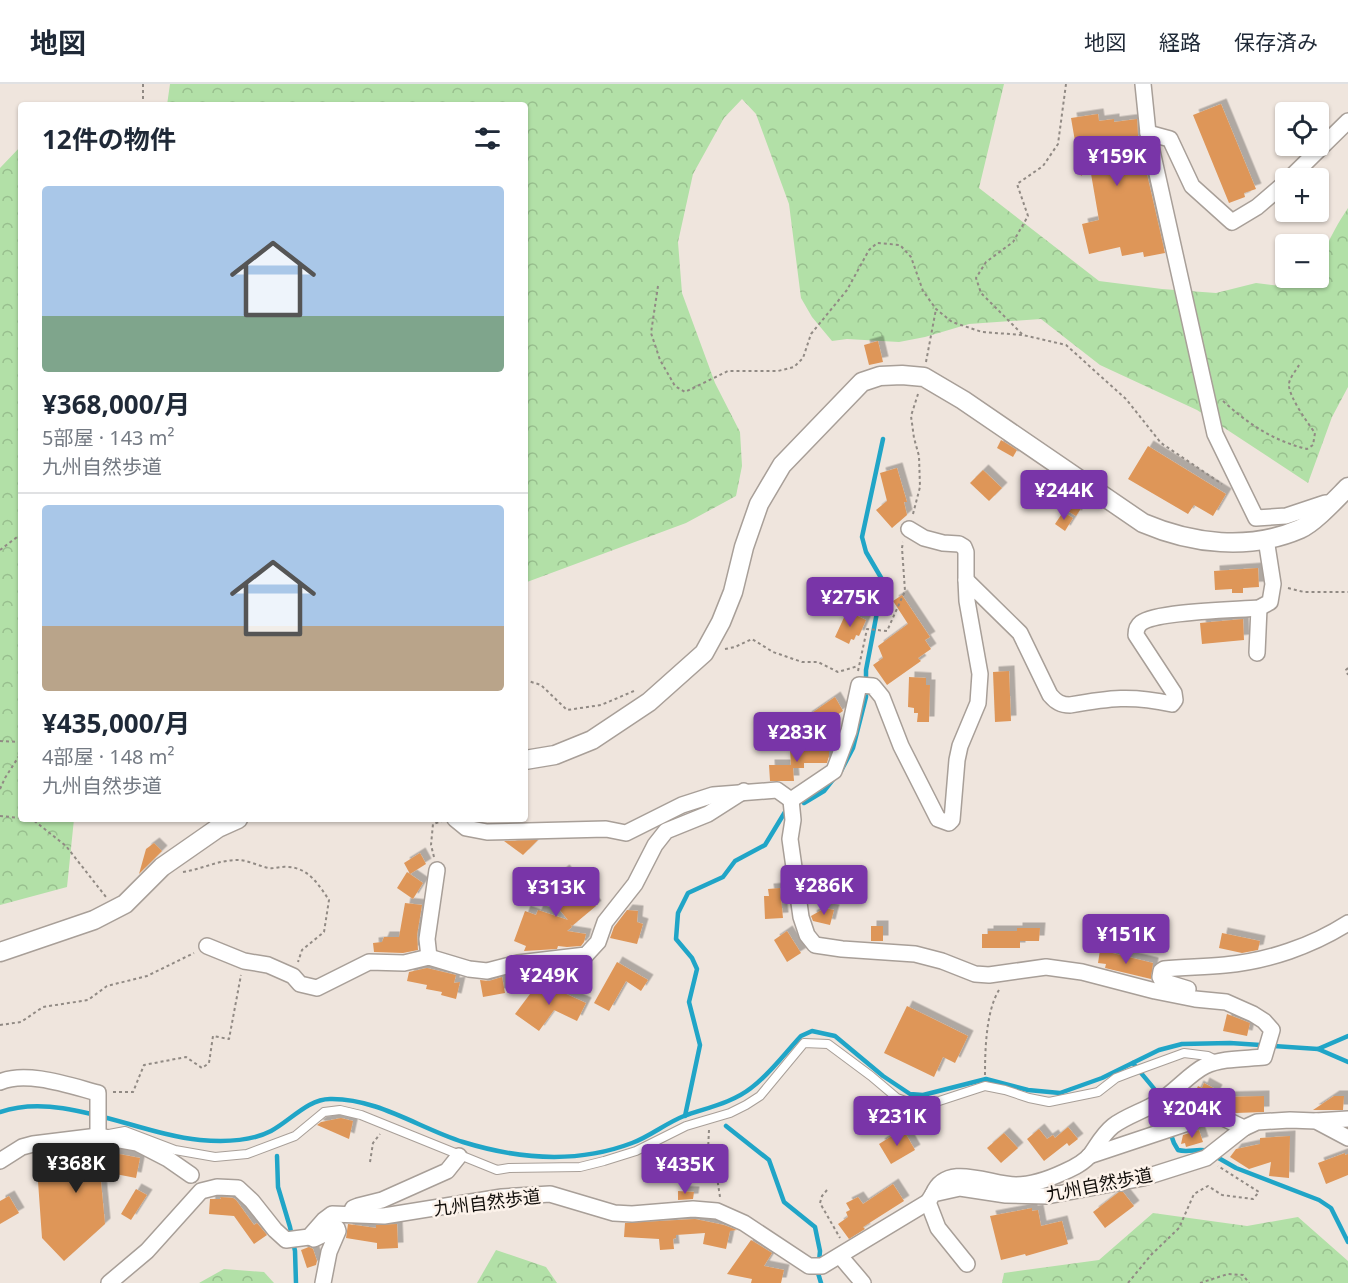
<!DOCTYPE html>
<html lang="ja">
<meta charset="utf-8">
<style>
:root{--surface:#fff;--page:#f2f2f3;--text:#1f2937;--muted:#747a83;--line:#e0e1e3;--accent:#7935a8}
body{margin:0;font-family:"Noto Sans","Noto Sans JP",sans-serif;background:var(--page);color:var(--text);height:100vh;display:flex;flex-direction:column;font-size:22px;white-space:nowrap}
*{box-sizing:border-box;margin:0}
p{font-size:20px;color:var(--muted)}
.icon{flex:none;width:33px;height:33px;fill:none;stroke:currentColor;stroke-width:2;stroke-linecap:round;stroke-linejoin:round}
.map{position:relative;flex:1;overflow:hidden}
.side{position:absolute;left:18px;top:18px;width:510px;height:720px;display:flex;flex-direction:column;background:var(--surface);border-radius:6px;box-shadow:0 2px 4px #0004}
.side>*{flex:none}
.fabs{position:absolute;left:1275px;top:18px;display:grid;gap:12px}
.fabs a{display:grid;place-items:center;width:54px;height:54px;border-radius:6px;background:var(--surface);box-shadow:0 2px 4px #0004;font-size:30px}
.price{position:absolute;translate:-50% -51px;padding:0 14px;border-radius:6px;background:var(--accent);color:#fff;font-size:20px;line-height:39px;filter:drop-shadow(0 2px 3px #0008)}
.price::after{content:'';position:absolute;left:50%;top:36px;width:18px;height:14px;margin-left:-9px;background:inherit;clip-path:polygon(0 0,100% 0,50% 100%)}
.price.active{background:#222;color:#fff}
ul{padding:0;list-style:none}
li{display:grid;align-content:center;gap:12px;height:318px;padding:0 24px}
li+li{border-top:2px solid var(--line)}
li span{display:grid;place-items:center;height:186px;border-radius:6px;color:#555}
li>.icon{margin-inline-start:auto}
span .icon{width:108px;height:108px;fill:#fffc;stroke-width:1}
li b{font-size:26px}
h2{display:flex;justify-content:space-between;align-items:center;height:72px;padding:0 24px;font-size:26px}
header{display:flex;align-items:center;gap:36px;box-sizing:border-box;height:84px;padding:0 30px;background:var(--surface);border-bottom:2px solid var(--line)}
header strong{font-size:28px}
nav{display:flex;gap:33px;margin-inline-start:auto;font-size:21px}
.map>svg:first-child{display:block}
.forest{fill:url(#forest-crowns)}
.lines{fill:none;stroke-linecap:round;stroke-linejoin:round}
.stream{stroke:#20a5c7;stroke-width:4.5}
.building{fill:#de9659;filter:url(#shadow)}
.service-casing{stroke:#a89f98;stroke-width:10}
.minor-casing{stroke:#a89f98;stroke-width:18}
.tertiary-casing{stroke:#a89f98;stroke-width:21}
.path{stroke:#918a84;stroke-width:2;stroke-dasharray:3 3;stroke-linecap:butt}
.service{stroke:#fff;stroke-width:8}
.minor{stroke:#fff;stroke-width:15}
.tertiary{stroke:#fff;stroke-width:18}
.labels{text-anchor:middle;dominant-baseline:central;stroke-width:5;stroke-linejoin:round;paint-order:stroke}
.street-label{font-size:18px;fill:#100d0a;stroke:#fcf2ea}
</style>
<header>
<strong>地図</strong>
<nav><a>地図</a><a>経路</a><a>保存済み</a></nav>
</header>
<div class="map">
<svg width="1348" height="1199" viewBox="0 0 1348 1199">
<defs>
<pattern id="forest-crowns" width="20" height="18" patternUnits="userSpaceOnUse" patternTransform="scale(1.5)"><rect width="20" height="18" fill="#b2e0a7"/><path d="M2 6a3 3 0 1 1 6 0M12 15a3 3 0 1 1 6 0" fill="none" stroke="#98bf8e"/></pattern>
<filter id="shadow"><feDropShadow dx="5.5" dy="-5.5" stdDeviation="0" flood-color="#0004"/></filter>
</defs>
<rect width="100%" height="100%" fill="#efe5dd"/>
<!-- forest -->
<g class="forest">
<path d="M170,0H1004L979,104L1099,197L1162,205L1216,209L1256,199L1298,204L1318,194C1319,171 1336,142 1348,124V303L1332,333L1308,399L1197,326L1100,281L1041,235L969,240L925,253L899,258L847,255L832,257L812,233L801,214L789,120L756,30L742,15L724,34L693,90L678,158L682,209L715,299L740,348L742,382L736,412L686,439L527,498H525V21H167Z"/>
<polygon points="21,62 21,735 74,735 67,803 0,821 0,84"/>
<polygon points="1153,1129 1247,1142 1298,1133 1348,1177 1348,1199 1002,1199 1004,1189 1099,1176"/>
<polygon points="496,1166 546,1183 557,1199 477,1199"/>
<polygon points="224,1185 264,1188 274,1199 199,1199"/>
</g>
<g class="lines">
<!-- stream -->
<g class="stream">
<polyline points="841,687 853,664 866,613 866,586 883,497 866,468 862,453 883,355"/>
<polyline points="804,719 824,707 835,693"/>
<polyline points="1318,965 1348,978"/>
<path d="M1133,979C1141,990 1164,1014 1168,1025C1174,1041 1166,1049 1178,1066C1188,1069 1199,1064 1208,1067"/>
<path d="M0,1028C62,1007 137,1050 200,1056C223,1058 250,1058 271,1047C290,1037 308,1015 330,1015C377,1014 419,1044 463,1058C518,1075 577,1080 632,1059C649,1053 666,1039 684,1032C706,1024 732,1019 751,1004C770,990 785,969 801,952L812,947L835,952L883,992L910,1010L923,1011L986,995L1028,1006L1060,1009L1102,994L1159,966L1182,960L1230,959L1318,965L1348,952"/>
<polyline points="685,1032 700,961 689,918 697,885 692,874 676,855 678,829 688,809 723,793 735,777 765,761 785,728"/>
<polyline points="726,1042 769,1076 784,1118 815,1143 820,1167 818,1189 821,1199"/>
<polyline points="277,1072 278,1103 290,1143 295,1167 296,1199"/>
<polyline points="1215,1072 1236,1084 1319,1116 1331,1124 1348,1158"/>
</g>
</g>
<!-- building -->
<g class="building">
<polygon points="1221,20 1256,105 1244,109 1245,113 1229,119 1193,31"/>
<polygon points="1098,30 1099,37 1114,35 1114,38 1137,35 1138,51 1165,169 1144,173 1143,168 1122,172 1120,163 1089,170 1082,140 1099,136 1090,84 1081,92 1071,34"/>
<polygon points="878,257 883,278 869,281 864,261"/>
<polygon points="1001,356 1017,366 1013,373 997,364"/>
<polygon points="1148,362 1226,410 1213,432 1194,421 1188,430 1128,395"/>
<polygon points="897,384 907,418 904,418 907,431 892,444 876,426 887,417 880,389"/>
<polygon points="983,386 1002,404 989,417 970,399"/>
<polygon points="1077,411 1086,417 1076,432 1066,426"/>
<polygon points="1063,428 1073,434 1065,447 1055,440"/>
<polygon points="1258,484 1259,503 1243,504 1243,509 1232,509 1232,505 1215,506 1214,487"/>
<polygon points="902,511 930,553 925,556 931,565 918,574 921,577 887,601 873,581 883,574 878,562 908,540 893,517"/>
<polygon points="847,527 866,536 859,552 856,551 854,556 851,555 849,560 835,553"/>
<polygon points="1243,535 1244,556 1202,560 1200,539"/>
<polygon points="1009,587 1011,637 995,638 993,588"/>
<polygon points="909,593 926,594 926,601 930,601 929,638 917,638 918,629 914,629 914,624 908,623"/>
<polygon points="835,613 843,627 815,646 806,633"/>
<polygon points="790,665 829,666 829,672 827,679 804,679 804,684 793,684 794,697 770,697 769,681 791,681"/>
<polygon points="538,756 523,771 504,757"/>
<polygon points="154,759 162,767 139,790 146,765"/>
<polygon points="420,769 426,780 410,790 404,779"/>
<polygon points="564,786 586,813 588,813 596,822 572,842 570,840 572,843 567,847 586,850 584,858 581,862 567,863 558,862 557,865 524,867 526,862 514,857 525,827 536,831 538,826 568,836 542,804"/>
<polygon points="407,788 423,799 413,815 397,804"/>
<polygon points="780,804 783,834 765,835 764,812 769,812 768,805"/>
<polygon points="405,819 422,821 417,851 418,866 403,869 374,868 373,859 382,858 384,853 399,853"/>
<polygon points="825,824 834,826 830,841 813,837 811,832"/>
<polygon points="627,826 638,827 637,838 643,840 637,860 610,854 614,843"/>
<rect x="871" y="842" width="12" height="15"/>
<polygon points="1017,844 1040,844 1039,857 1020,857 1020,864 982,864 982,850 988,850 988,847 1017,847"/>
<polygon points="787,847 801,869 787,878 774,856"/>
<polygon points="1222,849 1260,857 1258,866 1242,869 1219,864"/>
<polygon points="1100,866 1153,879 1151,895 1105,884 1106,880 1098,879"/>
<polygon points="617,878 648,896 641,907 626,897 609,927 594,919"/>
<polygon points="427,884 456,891 454,899 460,898 456,915 441,911 442,908 426,905 427,901 407,897 409,888"/>
<polygon points="502,893 505,909 483,913 480,896 489,897"/>
<polygon points="544,897 565,905 564,909 586,919 577,937 554,926 539,947 515,930 533,906 538,910"/>
<polygon points="907,922 968,952 955,979 943,973 934,993 884,969"/>
<polygon points="1227,930 1250,939 1247,952 1223,947"/>
<polygon points="1204,999 1217,1006 1208,1024 1191,1017 1198,1002 1202,1004"/>
<polygon points="1264,1012 1264,1028 1236,1029 1224,1024 1224,1013"/>
<polygon points="1334,1012 1344,1012 1343,1026 1313,1026"/>
<polygon points="341,1034 353,1037 349,1055 317,1041 321,1038"/>
<polygon points="1068,1043 1078,1055 1069,1062 1067,1059 1044,1077 1027,1055 1039,1045 1047,1055 1053,1051 1055,1054"/>
<polygon points="903,1045 915,1066 891,1080 879,1060"/>
<polygon points="1199,1046 1203,1058 1186,1063 1185,1059 1181,1060 1183,1051"/>
<polygon points="1004,1049 1018,1064 1001,1079 987,1064"/>
<polygon points="1290,1052 1289,1094 1269,1092 1271,1078 1249,1085 1230,1073 1236,1065 1260,1060 1260,1054"/>
<polygon points="97,1063 98,1066 140,1074 136,1094 100,1087 105,1140 64,1177 42,1154 36,1069"/>
<polygon points="1345,1069 1345,1071 1348,1070 1348,1091 1326,1100 1318,1079"/>
<polygon points="893,1100 904,1117 863,1143 865,1145 849,1155 838,1140 848,1133 846,1128 850,1126 846,1119 858,1113 863,1120"/>
<polygon points="136,1105 147,1111 131,1136 121,1130"/>
<polygon points="678,1107 694,1108 693,1115 678,1116"/>
<polygon points="1119,1108 1123,1108 1134,1122 1105,1144 1093,1128"/>
<polygon points="9,1112 19,1129 0,1140 0,1117"/>
<polygon points="220,1113 233,1114 236,1116 254,1141 257,1139 267,1151 254,1160 234,1132 209,1130 210,1115 221,1115"/>
<polygon points="1032,1124 1032,1127 1038,1126 1041,1142 1062,1137 1068,1160 1026,1172 1025,1170 1001,1176 990,1132"/>
<polygon points="695,1135 724,1141 737,1146 730,1147 726,1165 703,1160 705,1149 676,1151 676,1154 673,1155 674,1165 660,1166 659,1155 624,1153 625,1139"/>
<polygon points="348,1140 376,1144 376,1141 397,1140 398,1164 377,1165 377,1159 346,1154"/>
<polygon points="751,1156 772,1169 764,1182 784,1186 781,1199 751,1199 752,1195 727,1190"/>
<polygon points="309,1163 313,1165 317,1177 316,1181 307,1184 301,1166"/>
</g>
<g class="lines">
<!-- service casing -->
<g class="service-casing">
<polyline id="service" points="109,1050 125,1047 175,1066 215,1073 247,1070 295,1052 324,1028 340,1026 361,1031 497,1086 509,1084 580,1083 604,1077 636,1067 686,1042 730,1029 746,1021 760,1012 804,959 828,960 871,992 897,1014 914,1020 930,1020 985,1002 1005,1006 1029,1014 1049,1018 1098,1008 1116,994 1129,989 1184,969 1208,972 1216,976"/>
</g>
<!-- minor casing -->
<g class="minor-casing">
<g id="minor">
<polyline points="1143,0 1148,49 1215,350 1256,434 1286,432 1325,419 1332,419"/>
<polyline points="1148,49 1170,55 1192,102 1232,138 1257,123 1286,98"/>
<polyline points="1290,94 1348,37"/>
<polyline points="909,445 924,454 943,459 959,460 964,463 966,468 966,496"/>
<polyline points="1257,569 1259,524"/>
<polyline points="455,735 466,744 487,748 606,745 626,749 682,721 713,711 777,706 791,716"/>
<polyline points="207,862 244,877 268,881 293,892 300,900 317,904 369,878 404,879 429,873 469,885 487,887 518,879 586,871 598,858 605,838 635,800 655,761 666,747 708,730 744,707"/>
<polyline points="429,873 427,855 437,786"/>
<path d="M1188,905L1162,897L1160,893L1161,887L1164,885C1184,883 1204,883 1225,881C1268,877 1312,862 1348,839"/>
<path d="M0,998C26,986 71,1002 98,1009V1052"/>
<polyline points="1316,1037 1348,1035"/>
<polyline points="1089,1072 1203,1034 1221,1033 1244,1044"/>
<polyline points="0,1077 22,1063 33,1060 98,1052 137,1059 168,1075 191,1091"/>
<path d="M933,1110C947,1077 990,1101 1016,1101C1033,1101 1049,1095 1064,1088C1073,1084 1084,1079 1091,1070C1098,1060 1103,1050 1113,1042C1126,1032 1144,1027 1158,1018C1174,1009 1190,989 1205,982C1222,974 1245,975 1264,973L1272,946L1264,937L1253,930L1226,918L1195,915L1155,907L1082,888L1046,883L989,891L975,890L942,877L915,870L842,865L815,861L807,851L801,833L790,755L793,736L791,716L834,687L849,647L859,601L873,602L882,613L901,662L938,735L949,739L952,736L957,676L960,662L978,619L980,590L967,517L966,496L1020,549L1050,611C1056,618 1061,621 1070,621C1110,614 1131,611 1172,620L1175,616L1174,609L1136,551C1136,546 1137,542 1141,539C1157,527 1236,526 1259,524L1270,518L1273,500L1266,455"/>
<polyline points="928,1118 938,1144 967,1180"/>
<polyline points="350,1130 353,1124 358,1122 382,1116 447,1087 459,1072"/>
<polyline points="312,1154 314,1155 337,1144 338,1147 329,1168 323,1199"/>
<polyline points="840,1172 863,1199"/>
<polyline points="109,1199 147,1167 201,1107 217,1103 238,1104 252,1117 275,1146 286,1156 309,1153 324,1136 332,1130 384,1132 502,1113 550,1110 614,1129 632,1130 693,1125 717,1127 744,1139 809,1182 822,1182 928,1118 933,1110 960,1104 1006,1111 1047,1112 1143,1094 1206,1074 1244,1044 1257,1038 1290,1036 1316,1037 1348,1054"/>
</g>
</g>
<!-- tertiary casing -->
<g class="tertiary-casing">
<g id="tertiary">
<path d="M525,676L555,671L592,656L649,618L704,569L721,538L733,508L744,463L759,420L782,381L862,298L880,292L902,291L924,293L963,316L1143,439C1192,460 1249,467 1300,445C1314,439 1336,415 1348,403"/>
<polyline points="0,868 94,836 125,820 162,783 218,744 238,735"/>
</g>
</g>
<!-- path -->
<g class="path">
<polyline points="143,21 143,0"/>
<polyline points="658,202 651,249 660,276 675,302 685,308 728,287 778,287 794,283 803,274 811,250 847,206 869,166 877,159 900,161 911,173 923,207 936,225 952,238 982,248 1023,251 1066,261 1126,315 1161,359 1222,400"/>
<polyline points="1022,250 981,209 976,194 986,178 1013,158 1028,132 1017,100 1043,82 1058,60 1066,0"/>
<polyline points="926,278 936,225"/>
<path d="M1223,317C1248,340 1274,357 1307,365L1313,361L1315,349C1307,338 1290,314 1289,302C1288,295 1296,287 1299,281"/>
<polyline points="913,430 920,403 919,372 914,354 911,332 918,310"/>
<polyline points="0,466 21,450"/>
<polyline points="1288,504 1304,508 1348,508"/>
<polyline points="725,565 735,563 752,555 773,568 802,578 818,578 838,588 858,582"/>
<polyline points="1348,584 1346,586 1348,591"/>
<polyline points="858,587 867,545 887,547 905,507 902,464 903,458"/>
<polyline points="525,596 541,601 567,626 601,621 634,607"/>
<polyline points="0,657 21,658"/>
<polyline points="0,705 5,694 21,669"/>
<polyline points="0,732 21,734"/>
<polyline points="29,735 32,735 66,762 106,813"/>
<polyline points="434,773 431,761 433,740 442,737"/>
<path d="M183,788C202,785 219,776 237,776C248,776 258,782 269,784C275,785 281,782 287,783C308,783 319,801 329,816L324,848L302,866L298,878"/>
<polyline points="0,941 21,938 43,923 88,916 107,902 147,892 194,869"/>
<path d="M985,991C985,966 986,927 999,906"/>
<polyline points="113,1008 133,1008 144,981 186,973 202,984 209,979 213,952 229,955 241,891"/>
<polyline points="709,1046 708,1066 715,1080 720,1113"/>
<polyline points="370,1078 373,1059 380,1050"/>
<polyline points="827,1106 822,1112 820,1119 840,1154"/>
<polyline points="1128,1199 1151,1171 1179,1144 1194,1110 1208,1102 1222,1111 1253,1115 1259,1108 1218,1082"/>
<polyline points="1200,1199 1228,1190 1243,1191 1249,1199"/>
</g>
<!-- service -->
<use href="#service" class="service"/>
<!-- minor -->
<use href="#minor" class="minor"/>
<!-- tertiary -->
<use href="#tertiary" class="tertiary"/>
</g>
<g class="labels">
<!-- street labels -->
<g class="street-label">
<text transform="translate(1099 1100) rotate(-11)">九州自然歩道</text>
<text transform="translate(487 1118) rotate(-7)">九州自然歩道</text>
</g>
</g>
</svg>
<div class="fabs">
<a><svg class="icon" aria-label="locate" viewBox="0 0 24 24"><circle cx="12" cy="12" r="6"/><path d="M12 2v4M12 18v4M2 12h4M18 12h4"/></svg></a>
<a>+</a>
<a>−</a>
</div>
<b class="price" style="left:1117px;top:103px">¥159K</b>
<b class="price" style="left:1064px;top:437px">¥244K</b>
<b class="price" style="left:850px;top:544px">¥275K</b>
<b class="price" style="left:797px;top:679px">¥283K</b>
<b class="price" style="left:824px;top:832px">¥286K</b>
<b class="price" style="left:556px;top:834px">¥313K</b>
<b class="price" style="left:1126px;top:881px">¥151K</b>
<b class="price" style="left:549px;top:922px">¥249K</b>
<b class="price" style="left:1192px;top:1055px">¥204K</b>
<b class="price" style="left:897px;top:1063px">¥231K</b>
<b class="price active" style="left:76px;top:1110px">¥368K</b>
<b class="price" style="left:685px;top:1111px">¥435K</b>
<section class="side">
<h2>12件の物件<svg class="icon" aria-label="filters" viewBox="0 0 24 24"><path d="M4 7h16M4 17h16"/><circle cx="9" cy="7" r="2"/><circle cx="15" cy="17" r="2"/></svg></h2>
<ul>
<li><span style="background:linear-gradient(#a9c7e8 70%,#7fa58c 0)"><svg class="icon" aria-label="home" viewBox="0 0 24 24"><path d="M3 11l9-7 9 7M6 9v11h12V9"/></svg></span><div><b>¥368,000/月</b><p>5部屋 · 143 m²</p><p>九州自然歩道</p></div></li>
<li><span style="background:linear-gradient(#a9c7e8 65%,#b9a48a 0)"><svg class="icon" aria-label="home" viewBox="0 0 24 24"><path d="M3 11l9-7 9 7M6 9v11h12V9"/></svg></span><div><b>¥435,000/月</b><p>4部屋 · 148 m²</p><p>九州自然歩道</p></div></li>
</ul>
</section>
</div>
